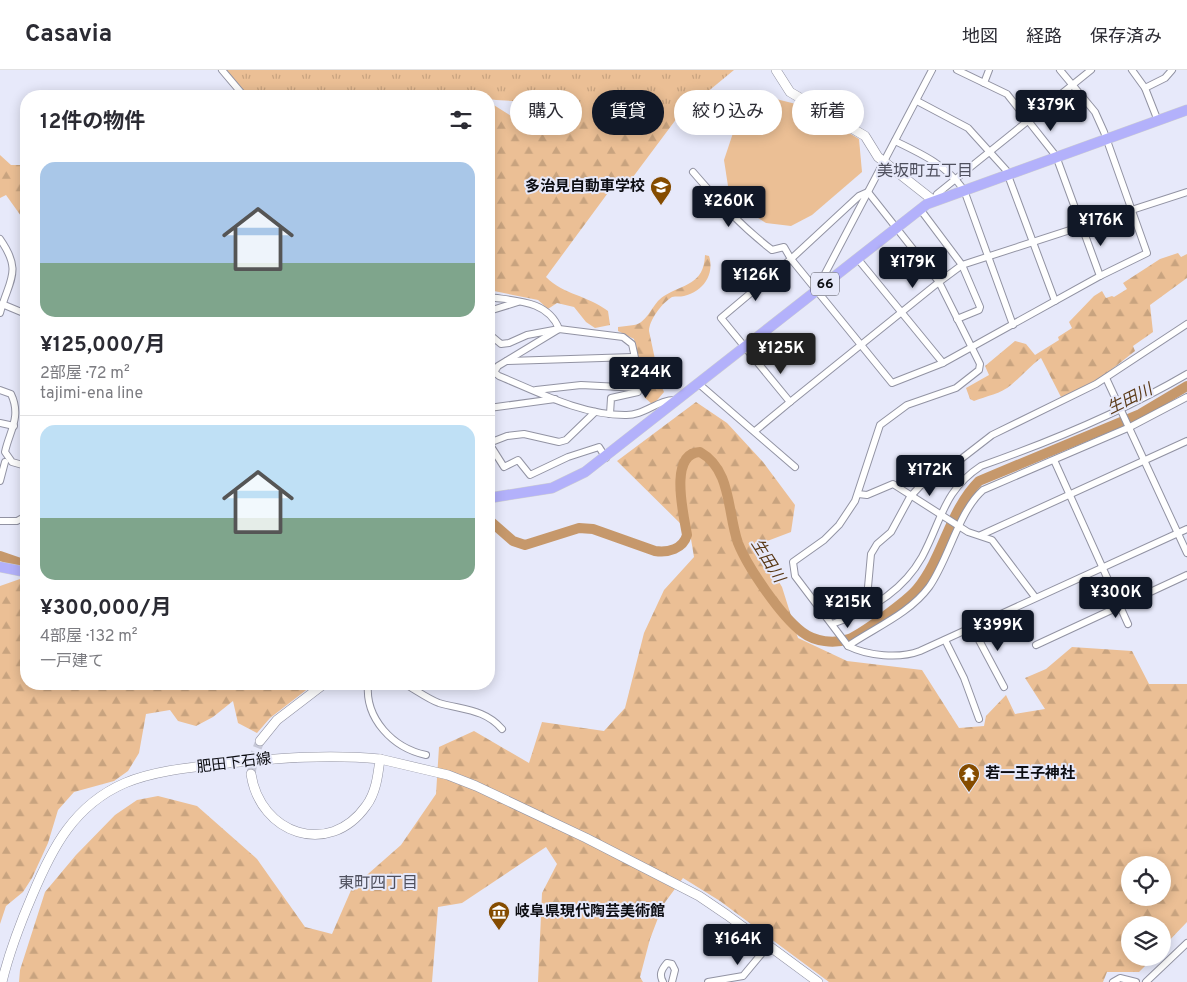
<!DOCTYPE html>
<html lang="ja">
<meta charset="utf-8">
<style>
:root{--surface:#fff;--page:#f7f7f7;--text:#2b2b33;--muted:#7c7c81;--line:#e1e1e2;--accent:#111827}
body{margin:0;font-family:Overpass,"Noto Sans JP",sans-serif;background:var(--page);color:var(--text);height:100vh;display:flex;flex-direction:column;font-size:19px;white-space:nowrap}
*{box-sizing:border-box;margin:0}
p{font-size:16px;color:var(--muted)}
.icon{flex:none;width:28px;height:28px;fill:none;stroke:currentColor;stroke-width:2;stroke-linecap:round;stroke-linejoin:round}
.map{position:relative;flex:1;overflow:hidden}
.details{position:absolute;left:20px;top:20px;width:475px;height:600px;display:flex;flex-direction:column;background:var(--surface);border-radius:20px;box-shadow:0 2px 12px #0003}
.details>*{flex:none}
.hud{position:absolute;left:510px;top:20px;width:475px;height:45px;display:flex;gap:10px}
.controls{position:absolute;left:1121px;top:786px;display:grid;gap:10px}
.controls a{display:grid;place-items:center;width:50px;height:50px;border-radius:50%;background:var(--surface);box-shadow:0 2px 12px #0003;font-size:25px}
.price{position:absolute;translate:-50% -42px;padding:0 11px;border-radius:5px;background:var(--accent);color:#fff;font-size:16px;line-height:32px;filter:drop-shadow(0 1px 2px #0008)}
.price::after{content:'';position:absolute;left:50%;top:30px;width:15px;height:11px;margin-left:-8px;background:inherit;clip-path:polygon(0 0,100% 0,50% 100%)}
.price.current{background:#222;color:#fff}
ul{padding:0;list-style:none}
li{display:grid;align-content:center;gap:10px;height:265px;padding:0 20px}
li+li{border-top:1px solid var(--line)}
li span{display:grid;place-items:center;height:155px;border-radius:15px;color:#555}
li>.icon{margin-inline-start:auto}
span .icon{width:90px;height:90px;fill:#fffc;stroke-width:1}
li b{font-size:21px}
h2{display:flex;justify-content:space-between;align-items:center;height:60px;padding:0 20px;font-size:21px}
.tag{padding:0 18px;border-radius:22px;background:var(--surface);box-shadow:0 2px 12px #0003;font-size:18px;line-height:45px}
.tag.current{background:var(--accent);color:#fff}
header{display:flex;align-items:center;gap:30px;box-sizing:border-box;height:70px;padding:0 25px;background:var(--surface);border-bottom:1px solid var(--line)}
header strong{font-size:24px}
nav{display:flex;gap:28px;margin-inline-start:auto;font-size:18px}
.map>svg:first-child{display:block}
.forest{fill:url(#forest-firs);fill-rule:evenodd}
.park{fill:url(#park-tufts)}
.garden{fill:#ebbf95}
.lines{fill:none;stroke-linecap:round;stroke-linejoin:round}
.river{stroke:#c6986b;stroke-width:10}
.secondary-tunnel{stroke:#c6c8d7;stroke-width:9;stroke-dasharray:9 4.5;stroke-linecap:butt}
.street-casing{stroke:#9293a3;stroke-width:8}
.secondary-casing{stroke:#9293a3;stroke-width:10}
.primary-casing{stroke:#cecfd0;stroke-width:11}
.street{stroke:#fff;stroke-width:6}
.secondary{stroke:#fff;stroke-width:9}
.primary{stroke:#b3b1fb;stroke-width:10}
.labels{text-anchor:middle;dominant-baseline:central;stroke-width:4;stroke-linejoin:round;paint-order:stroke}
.shield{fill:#e7e9fa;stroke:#4e4f58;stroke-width:1}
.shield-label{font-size:14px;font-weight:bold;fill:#0c0d12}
.poi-label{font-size:15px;font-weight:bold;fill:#0c0d12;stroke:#e7e9fa;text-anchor:start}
.street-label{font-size:15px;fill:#0c0d12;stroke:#e7e9fa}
.neighbourhood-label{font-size:16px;fill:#4f505e;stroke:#e7e9fa}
.water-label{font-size:16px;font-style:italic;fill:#5a3917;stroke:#e7e9fa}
</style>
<header>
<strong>Casavia</strong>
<nav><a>地図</a><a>経路</a><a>保存済み</a></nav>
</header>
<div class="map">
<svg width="1187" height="912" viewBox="0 0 1187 912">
<defs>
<pattern id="forest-firs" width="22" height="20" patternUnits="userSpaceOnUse" patternTransform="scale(1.25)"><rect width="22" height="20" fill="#ebbf95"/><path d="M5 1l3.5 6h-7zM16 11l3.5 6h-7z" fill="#c8a37f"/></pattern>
<pattern id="park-tufts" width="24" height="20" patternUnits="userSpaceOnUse" patternTransform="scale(1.25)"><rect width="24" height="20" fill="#ebbf95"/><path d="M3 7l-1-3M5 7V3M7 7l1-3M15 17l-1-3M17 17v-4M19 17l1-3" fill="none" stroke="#c8a37f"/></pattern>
</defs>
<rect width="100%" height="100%" fill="#e7e9fa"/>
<!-- forest -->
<g class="forest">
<path d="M707,17L686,36L624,119L613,116L546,207C564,225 587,225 608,241L610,255L595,258L586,252L574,237L557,233L548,239L538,230L489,220V32L511,46L538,54L561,42L572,22Z"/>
<polygon points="0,85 11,95 23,95 26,99 26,153 6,125 0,128"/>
<path d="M1178,183L1181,187L1187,184V208L1150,235L1153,262L1133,276L1135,281L1097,311L1061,327L1041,288C1030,296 1022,306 1011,315C1001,324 986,326 974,331L970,329L966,318L989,305L985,296L1015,271L1026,274L1035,285L1059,270L1058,267L1072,258L1069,252L1094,226L1102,221L1106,228L1112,226L1114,227L1127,219L1123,213L1160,189Z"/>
<path d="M705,185L709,186C715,204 703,222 684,226C680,227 676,226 672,227C662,233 649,250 649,261L660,313L664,322L653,335L644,327L647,312L639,294L634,269L618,261V257C624,256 629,256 634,255C648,253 652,233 664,226C683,214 704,215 705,185Z"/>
<path d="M696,332L727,353L763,392L795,435L791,462L757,475L782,517L798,568L847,591L922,600L959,658L984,656L986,646L1006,625L1015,644L1045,639L1025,608L1046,599L1072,577L1132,581L1149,614H1187V852L1163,877L1162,855H1130V888H1153L1139,902H1107L1103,912H829L720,831L683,808L663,835L650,869L640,907L643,912H538L542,823L557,794L546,777L462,833L438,837L432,912H19L20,900L45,822L76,785L115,745L137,730L158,726L197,736L257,789L305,857L332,864L352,818L401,775L436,724L439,677L474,661L529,693L542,652L604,661L625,638L644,563L664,520L694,487L690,463L617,391ZM1130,795H1162V828H1130Z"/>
<polygon points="20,509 26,512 26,614 314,614 270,648 257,663 238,653 233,631 213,647 196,656 178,651 170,640 146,644 139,683 128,701 114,711 74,722 58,740 48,773 32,808 23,822 6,836 0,854 0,516"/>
</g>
<!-- park -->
<polygon class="park" points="226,0 734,0 700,28 652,46 609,37 496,30 489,29 489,26 249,26"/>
<!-- garden -->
<g class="garden">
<polygon points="424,13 434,26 409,26 408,25"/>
<polygon points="776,29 804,36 859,69 862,102 812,145 791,156 766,153 741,137 728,116 724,90 734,60 752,42"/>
</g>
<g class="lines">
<!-- river -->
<g class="river">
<path d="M489,450L513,471L525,475L579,458L593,459L655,481C668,483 683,479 687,465C684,446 668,383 700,382C732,400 727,442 738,473C748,498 781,546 802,562C815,572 834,574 849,569C863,563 907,531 917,519C944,486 949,441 979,411L1140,344L1187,316"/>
<polyline points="0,486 26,495"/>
</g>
<!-- secondary-tunnel -->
<polyline class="secondary-tunnel" points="251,704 254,686 260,671"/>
<!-- street casing -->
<g class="street-casing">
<g id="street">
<polyline points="222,0 244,26"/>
<polyline points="957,0 1007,24 1056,86 1100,206"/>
<polyline points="1132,0 1145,18 1158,51"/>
<polyline points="984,13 989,0"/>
<polyline points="1145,18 1165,8 1172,0"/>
<polyline points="917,31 968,58 1006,100 1055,231"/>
<path d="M895,71C922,84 946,95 964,120L1013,255"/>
<path d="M693,102C718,131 742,157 772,180L784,177L791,189L892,313L943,293L1100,206L1147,183L1104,62L1095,42L1060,0"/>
<path d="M1187,122L962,195L939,212L790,332L721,248L791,189L859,126L868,122L939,212L980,294L979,300L956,318L907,335L880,355L855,431L839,455L824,470L793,492L795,506L848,576C868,586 899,589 920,581L1187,459"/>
<polyline points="934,131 937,124 1091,0"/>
<polyline points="920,139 962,195 980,237 979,240 957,249"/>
<path d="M0,169C23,202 9,209 0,243"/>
<polyline points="857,188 943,293"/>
<polyline points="818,217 932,0"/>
<path d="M489,227C515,231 548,230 559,259"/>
<polyline points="2,234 26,244"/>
<polyline points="489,241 518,232"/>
<path d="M559,259L498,296L494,302L499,306C538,322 581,345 625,345C644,346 658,329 676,330"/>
<polyline points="489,264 501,274 509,273 527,265 559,259 623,267 632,274 641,315 638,322 611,328 610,344"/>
<polyline points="507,291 633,287"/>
<polyline points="1106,308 1187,483"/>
<polyline points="699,314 795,397"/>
<path d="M0,320L11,324C22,347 9,362 5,382L12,392L26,396"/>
<polyline points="536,320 581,315 640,318"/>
<polyline points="489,338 555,329"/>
<polyline points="0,353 14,356"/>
<polyline points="755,361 790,332"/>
<polyline points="489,373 507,366 524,364 559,372 566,370 595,342"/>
<polyline points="492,378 504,397 518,390 530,405 568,387 599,377 606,388"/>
<polyline points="1054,390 1128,554"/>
<polyline points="0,411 5,392"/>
<polyline points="858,424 867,425 893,414 968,462 992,470 1035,527"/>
<polyline points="0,451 17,451 26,446"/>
<polyline points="981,465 1187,371"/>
<polyline points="866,539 871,484 877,474 891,462 910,427 922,414 930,408 943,403 992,365 1096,314 1187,254"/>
<path d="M832,554C867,542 903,521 922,487C942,450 943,421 981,396C1052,371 1122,342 1187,304"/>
<polyline points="972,557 1004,617"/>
<polyline points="945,570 964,608 979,649"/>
<polyline points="1036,575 1187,505"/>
<path d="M848,576C874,558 909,544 929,517C949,489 958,442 983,420L1130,357L1187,327"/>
<path d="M368,614C365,649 393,678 426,685"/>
<path d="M405,614C416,620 428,629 439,633C463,640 485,639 502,659"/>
<path d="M663,912C659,905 661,900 667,893L672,894L675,900L672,912"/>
<polyline points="708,912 743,906 768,876"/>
<polyline points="1113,912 1120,908 1136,912"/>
<polyline points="1146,912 1187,873"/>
</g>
</g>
<!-- secondary casing -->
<g class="secondary-casing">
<g id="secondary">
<polyline points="776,0 790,22 865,66 878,87 934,131"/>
<polyline points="260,671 277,650 324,614"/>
<polyline points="380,689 448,705 476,716 586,768 699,826 727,845 818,912"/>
<path d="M2,912C9,883 20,854 32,826C52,778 74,735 125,713C156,700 195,697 229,693C280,688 329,684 380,689C378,705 376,723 366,736C329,788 260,764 251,704"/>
</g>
</g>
<!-- primary casing -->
<g class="primary-casing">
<g id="primary">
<polyline points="489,428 552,418 585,402 927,134 1187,40"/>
<polyline points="0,497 26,502"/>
</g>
</g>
<!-- street -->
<use href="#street" class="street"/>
<!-- secondary -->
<use href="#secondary" class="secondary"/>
<!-- primary -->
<use href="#primary" class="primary"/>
</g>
<!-- icons -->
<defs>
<g id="school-pin" transform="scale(1.125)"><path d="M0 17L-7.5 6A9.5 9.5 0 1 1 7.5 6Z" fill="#854c00" stroke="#e7e9fa"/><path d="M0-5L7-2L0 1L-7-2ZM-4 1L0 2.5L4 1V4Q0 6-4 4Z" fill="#fff"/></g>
<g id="temple-pin" transform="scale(1.125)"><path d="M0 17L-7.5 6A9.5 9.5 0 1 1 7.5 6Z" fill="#854c00" stroke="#e7e9fa"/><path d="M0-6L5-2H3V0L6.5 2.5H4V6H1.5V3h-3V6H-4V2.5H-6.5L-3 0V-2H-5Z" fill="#fff"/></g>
<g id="museum-pin" transform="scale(1.125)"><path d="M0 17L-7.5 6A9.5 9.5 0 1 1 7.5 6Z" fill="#854c00" stroke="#e7e9fa"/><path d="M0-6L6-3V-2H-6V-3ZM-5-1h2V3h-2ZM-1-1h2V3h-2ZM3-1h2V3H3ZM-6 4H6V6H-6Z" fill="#fff"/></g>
</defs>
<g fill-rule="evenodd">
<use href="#school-pin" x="661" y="117"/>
<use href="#temple-pin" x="969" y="704"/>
<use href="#museum-pin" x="499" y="842"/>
</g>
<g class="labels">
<!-- shield labels -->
<rect class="shield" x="811" y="202.5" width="28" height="23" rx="4"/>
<g class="shield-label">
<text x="825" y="214">66</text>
</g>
<!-- poi labels -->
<g class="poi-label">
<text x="645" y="117" text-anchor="end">多治見自動車学校</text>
<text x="985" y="704">若一王子神社</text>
<text x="515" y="842">岐阜県現代陶芸美術館</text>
</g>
<!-- street labels -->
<g class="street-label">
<text transform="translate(234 694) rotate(-7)">肥田下石線</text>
</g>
<!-- neighbourhood labels -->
<g class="neighbourhood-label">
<text x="925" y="102">美坂町五丁目</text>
<text x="378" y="814">東町四丁目</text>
</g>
<!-- water labels -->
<g class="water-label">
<text transform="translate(1130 330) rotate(-26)">生田川</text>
<text transform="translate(767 491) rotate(58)">生田川</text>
</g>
</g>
</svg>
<div class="controls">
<a><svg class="icon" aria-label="locate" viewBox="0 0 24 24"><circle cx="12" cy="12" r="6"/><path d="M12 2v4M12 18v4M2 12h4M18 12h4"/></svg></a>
<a><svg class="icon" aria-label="layers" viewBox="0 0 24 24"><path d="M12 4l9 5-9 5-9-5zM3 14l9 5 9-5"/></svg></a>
</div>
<b class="price" style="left:1051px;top:62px">¥379K</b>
<b class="price" style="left:729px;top:158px">¥260K</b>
<b class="price" style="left:1101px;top:177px">¥176K</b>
<b class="price" style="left:913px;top:219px">¥179K</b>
<b class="price" style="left:756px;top:232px">¥126K</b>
<b class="price current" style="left:781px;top:305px">¥125K</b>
<b class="price" style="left:646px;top:329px">¥244K</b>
<b class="price" style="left:930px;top:427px">¥172K</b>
<b class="price" style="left:1116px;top:549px">¥300K</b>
<b class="price" style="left:848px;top:559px">¥215K</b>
<b class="price" style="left:998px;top:582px">¥399K</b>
<b class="price" style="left:738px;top:896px">¥164K</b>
<div class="hud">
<a class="tag">購入</a>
<a class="tag current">賃貸</a>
<a class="tag">絞り込み</a>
<a class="tag">新着</a>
</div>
<section class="details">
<h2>12件の物件<svg class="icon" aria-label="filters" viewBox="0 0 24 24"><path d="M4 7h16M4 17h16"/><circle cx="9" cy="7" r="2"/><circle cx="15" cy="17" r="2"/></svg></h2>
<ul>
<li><span style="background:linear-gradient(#a9c7e8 65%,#7fa58c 0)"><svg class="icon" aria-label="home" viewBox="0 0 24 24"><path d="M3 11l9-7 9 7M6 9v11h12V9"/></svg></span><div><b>¥125,000/月</b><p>2部屋 · 72 m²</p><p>tajimi-ena line</p></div></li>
<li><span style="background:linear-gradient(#bfe0f5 60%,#7fa58c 0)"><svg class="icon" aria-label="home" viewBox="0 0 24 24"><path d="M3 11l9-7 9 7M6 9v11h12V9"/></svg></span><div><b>¥300,000/月</b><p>4部屋 · 132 m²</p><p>一戸建て</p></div></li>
</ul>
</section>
</div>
